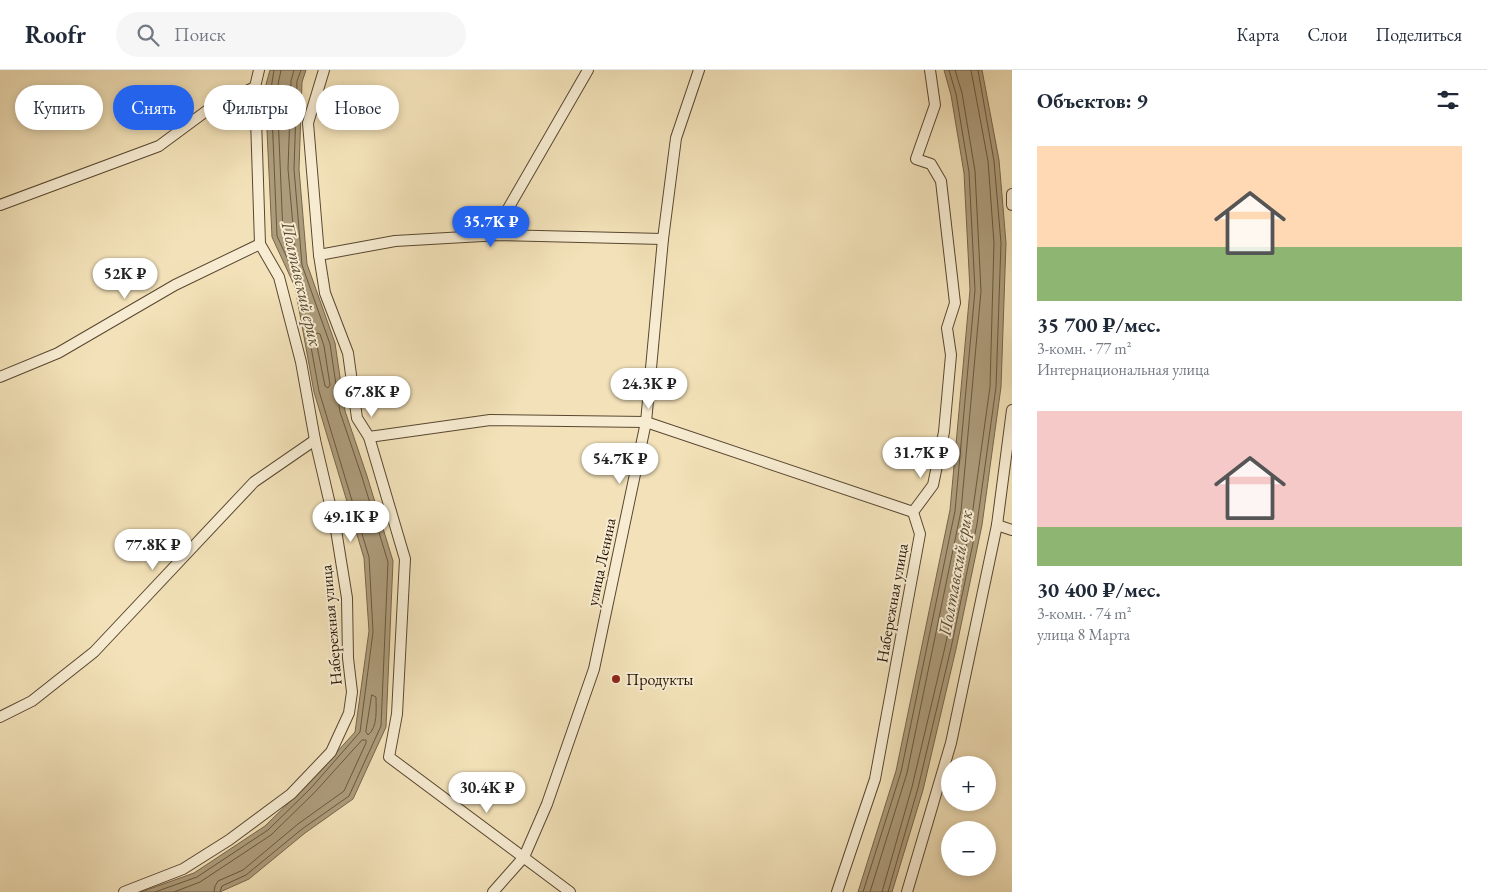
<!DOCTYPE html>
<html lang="ru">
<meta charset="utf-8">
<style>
:root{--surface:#fff;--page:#f6f6f7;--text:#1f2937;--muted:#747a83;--line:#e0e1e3;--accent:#2563eb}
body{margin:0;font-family:"EB Garamond",serif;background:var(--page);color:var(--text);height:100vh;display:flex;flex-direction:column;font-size:19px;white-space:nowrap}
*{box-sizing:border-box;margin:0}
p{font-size:16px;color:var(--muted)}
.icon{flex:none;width:28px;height:28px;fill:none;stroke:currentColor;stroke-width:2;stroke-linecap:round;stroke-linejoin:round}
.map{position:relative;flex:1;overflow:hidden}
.side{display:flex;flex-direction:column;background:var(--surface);width:475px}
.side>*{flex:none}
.banner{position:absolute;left:15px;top:15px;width:475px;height:45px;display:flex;gap:10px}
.fabs{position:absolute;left:941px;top:686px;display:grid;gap:10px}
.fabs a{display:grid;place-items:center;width:55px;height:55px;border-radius:50%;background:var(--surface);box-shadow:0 2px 8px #0003;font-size:25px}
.price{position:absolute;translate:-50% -42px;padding:0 11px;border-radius:18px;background:#fff;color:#222;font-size:16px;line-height:32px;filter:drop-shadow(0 1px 2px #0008)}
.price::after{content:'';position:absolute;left:50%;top:30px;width:15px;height:11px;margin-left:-8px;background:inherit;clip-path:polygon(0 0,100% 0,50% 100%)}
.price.on{background:var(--accent);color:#fff}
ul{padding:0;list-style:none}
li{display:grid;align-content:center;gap:10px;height:265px;padding:0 25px}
li span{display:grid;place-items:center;height:155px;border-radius:0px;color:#555}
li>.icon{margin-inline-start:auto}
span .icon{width:90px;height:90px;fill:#fffc;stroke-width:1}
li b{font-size:21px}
h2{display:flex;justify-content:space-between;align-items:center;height:60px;padding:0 25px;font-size:21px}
.pill{padding:0 18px;border-radius:22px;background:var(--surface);box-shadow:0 2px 8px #0003;font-size:18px;line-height:45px}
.pill.on{background:var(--accent);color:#fff}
header{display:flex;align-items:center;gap:30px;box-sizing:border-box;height:70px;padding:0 25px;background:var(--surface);border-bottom:1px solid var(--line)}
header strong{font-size:24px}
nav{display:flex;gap:28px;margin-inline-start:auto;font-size:18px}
.search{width:350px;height:45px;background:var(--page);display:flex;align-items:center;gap:12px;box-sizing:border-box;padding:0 18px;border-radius:28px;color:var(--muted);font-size:19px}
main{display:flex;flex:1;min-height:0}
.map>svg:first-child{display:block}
.water{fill:#ad9c7b;stroke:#76654b}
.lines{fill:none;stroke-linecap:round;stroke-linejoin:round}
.shore{stroke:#68583e;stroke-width:1}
.street-casing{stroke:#584730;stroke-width:12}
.street{stroke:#f7ecd2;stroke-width:10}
.poi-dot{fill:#8f2418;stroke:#f7ecd2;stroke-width:2}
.labels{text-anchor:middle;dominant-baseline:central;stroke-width:4;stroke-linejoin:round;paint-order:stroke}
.street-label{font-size:16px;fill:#241302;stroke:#f7ecd2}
.poi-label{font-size:16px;fill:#241302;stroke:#f7ecd2;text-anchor:start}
.water-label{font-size:18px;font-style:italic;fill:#5b4a32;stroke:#f7ecd2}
</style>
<header>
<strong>Roofr</strong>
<div class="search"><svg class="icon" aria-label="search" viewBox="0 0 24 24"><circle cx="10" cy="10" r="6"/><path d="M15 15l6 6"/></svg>Поиск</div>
<nav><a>Карта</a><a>Слои</a><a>Поделиться</a></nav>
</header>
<main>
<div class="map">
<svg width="1012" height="822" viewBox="0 0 1012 822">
<rect width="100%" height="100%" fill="#f3e2b9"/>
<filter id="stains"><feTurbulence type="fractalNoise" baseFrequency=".004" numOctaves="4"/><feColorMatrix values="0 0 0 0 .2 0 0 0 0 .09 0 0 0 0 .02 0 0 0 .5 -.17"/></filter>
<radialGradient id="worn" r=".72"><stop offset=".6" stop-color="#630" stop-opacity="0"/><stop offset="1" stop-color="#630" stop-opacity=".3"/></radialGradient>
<!-- water -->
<g class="water">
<polygon points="270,0 306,0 302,12 299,99 307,194 335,273 345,341 367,406 393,491 386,657 353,729 305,763 249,809 220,822 141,822 194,803 265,756 307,715 355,662 369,561 364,488 314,322 295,217 272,167 265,18"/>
<polygon points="944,0 982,0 999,90 1006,173 1001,317 982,455 956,579 923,720 892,822 858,822 896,701 950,440 970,220 964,103 951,25"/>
</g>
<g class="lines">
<!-- shore -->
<g class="shore">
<polyline points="281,0 277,20 283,164 290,179 292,181 295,178 288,99 291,11 294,0"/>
<polygon points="317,263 320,264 324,276 330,315 328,318 325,316 315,266"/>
<path d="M372,625L376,627C376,639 378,657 368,665L366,662Z"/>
<polyline points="155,822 197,807 268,760 311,718 360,662 373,562 369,487 319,321 300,216 277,166 271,19 274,0"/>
<polyline points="174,822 200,812 271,765 315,722 362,670 366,670 366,673 344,721 298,754 243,800 218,811 215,816 214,822"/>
<polyline points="220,822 222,816 246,805 302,759 349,726 381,656 388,492 362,407 340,342 330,274 302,195 294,99 297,11 301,0"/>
<polyline points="863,822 901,702 955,441 975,220 969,102 956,24 949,0"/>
<polyline points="870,822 907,703 961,441 981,221 975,101 962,23 955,0"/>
<polyline points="882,822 912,717 945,577 971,453 990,317 994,173 988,91 971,0"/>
<polyline points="888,822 918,718 951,578 977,454 996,317 1001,173 994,91 978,0"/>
</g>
<!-- street casing -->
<g class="street-casing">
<g id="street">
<polyline points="324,0 308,53 319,185 325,223 348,283 357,348 369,367 405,489 397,644 389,687 570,822"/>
<polyline points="1012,124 1012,135"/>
<polyline points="0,135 159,76 209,39 255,17"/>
<polyline points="500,165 501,151 588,0"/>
<polyline points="319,185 395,171 500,165 663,169"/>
<polyline points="0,307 58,283 175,215 260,174"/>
<polyline points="369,367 490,350 646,352 913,442"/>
<polyline points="997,455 1012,460"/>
<polyline points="0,647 32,631 94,582 254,412 315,370"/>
<polyline points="124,822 183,799 229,770 291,724 331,682 349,643 352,622 348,588 347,528 336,460 315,370 301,292 279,207 260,174 255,17 259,0"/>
<polyline points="493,822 524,787 547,734 594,599 646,352 663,169 676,68 699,0"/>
<polyline points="837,822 875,709 920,464 913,442 933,415 944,362 951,285 947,258 955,233 941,111 931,94 916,89 935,35 930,0"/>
<polyline points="907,822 951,673 997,455 1012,340"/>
</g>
</g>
<!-- street -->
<use href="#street" class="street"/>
</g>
<!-- markers -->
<circle class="poi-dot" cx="616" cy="609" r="5"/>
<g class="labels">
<!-- street labels -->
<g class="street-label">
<text transform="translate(601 492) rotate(-78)">улица Ленина</text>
<text transform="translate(892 533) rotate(-80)">Набережная улица</text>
<text transform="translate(331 555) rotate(-95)">Набережная улица</text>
</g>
<!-- poi labels -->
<g class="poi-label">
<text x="626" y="609">Продукты</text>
</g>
<!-- water labels -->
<g class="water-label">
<text transform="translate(302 214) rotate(77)">Полтавский ерик</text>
<text transform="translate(955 503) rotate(-80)">Полтавский ерик</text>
</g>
</g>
<rect width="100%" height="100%" filter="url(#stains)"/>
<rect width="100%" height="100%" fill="url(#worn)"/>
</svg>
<div class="fabs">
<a>+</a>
<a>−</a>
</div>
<b class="price on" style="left:491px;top:178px">35.7K ₽</b>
<b class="price" style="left:125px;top:230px">52K ₽</b>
<b class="price" style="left:649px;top:340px">24.3K ₽</b>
<b class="price" style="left:372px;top:348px">67.8K ₽</b>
<b class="price" style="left:921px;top:409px">31.7K ₽</b>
<b class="price" style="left:620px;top:415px">54.7K ₽</b>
<b class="price" style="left:351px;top:473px">49.1K ₽</b>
<b class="price" style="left:153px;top:501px">77.8K ₽</b>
<b class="price" style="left:487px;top:744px">30.4K ₽</b>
<div class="banner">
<a class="pill">Купить</a>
<a class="pill on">Снять</a>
<a class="pill">Фильтры</a>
<a class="pill">Новое</a>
</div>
</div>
<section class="side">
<h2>Объектов: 9<svg class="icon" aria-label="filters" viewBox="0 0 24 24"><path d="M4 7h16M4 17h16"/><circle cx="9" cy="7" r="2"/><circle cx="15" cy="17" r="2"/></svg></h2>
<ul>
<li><span style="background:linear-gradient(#ffd9b3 65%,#8fb573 0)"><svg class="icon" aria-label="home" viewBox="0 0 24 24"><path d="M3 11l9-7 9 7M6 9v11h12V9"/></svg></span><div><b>35 700 ₽/мес.</b><p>3-комн. · 77 m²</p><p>Интернациональная улица</p></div></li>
<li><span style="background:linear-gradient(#f6c9c9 75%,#8fb573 0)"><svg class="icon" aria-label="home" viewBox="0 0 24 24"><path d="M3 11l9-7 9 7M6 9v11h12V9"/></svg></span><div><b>30 400 ₽/мес.</b><p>3-комн. · 74 m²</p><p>улица 8 Марта</p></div></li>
</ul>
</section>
</main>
